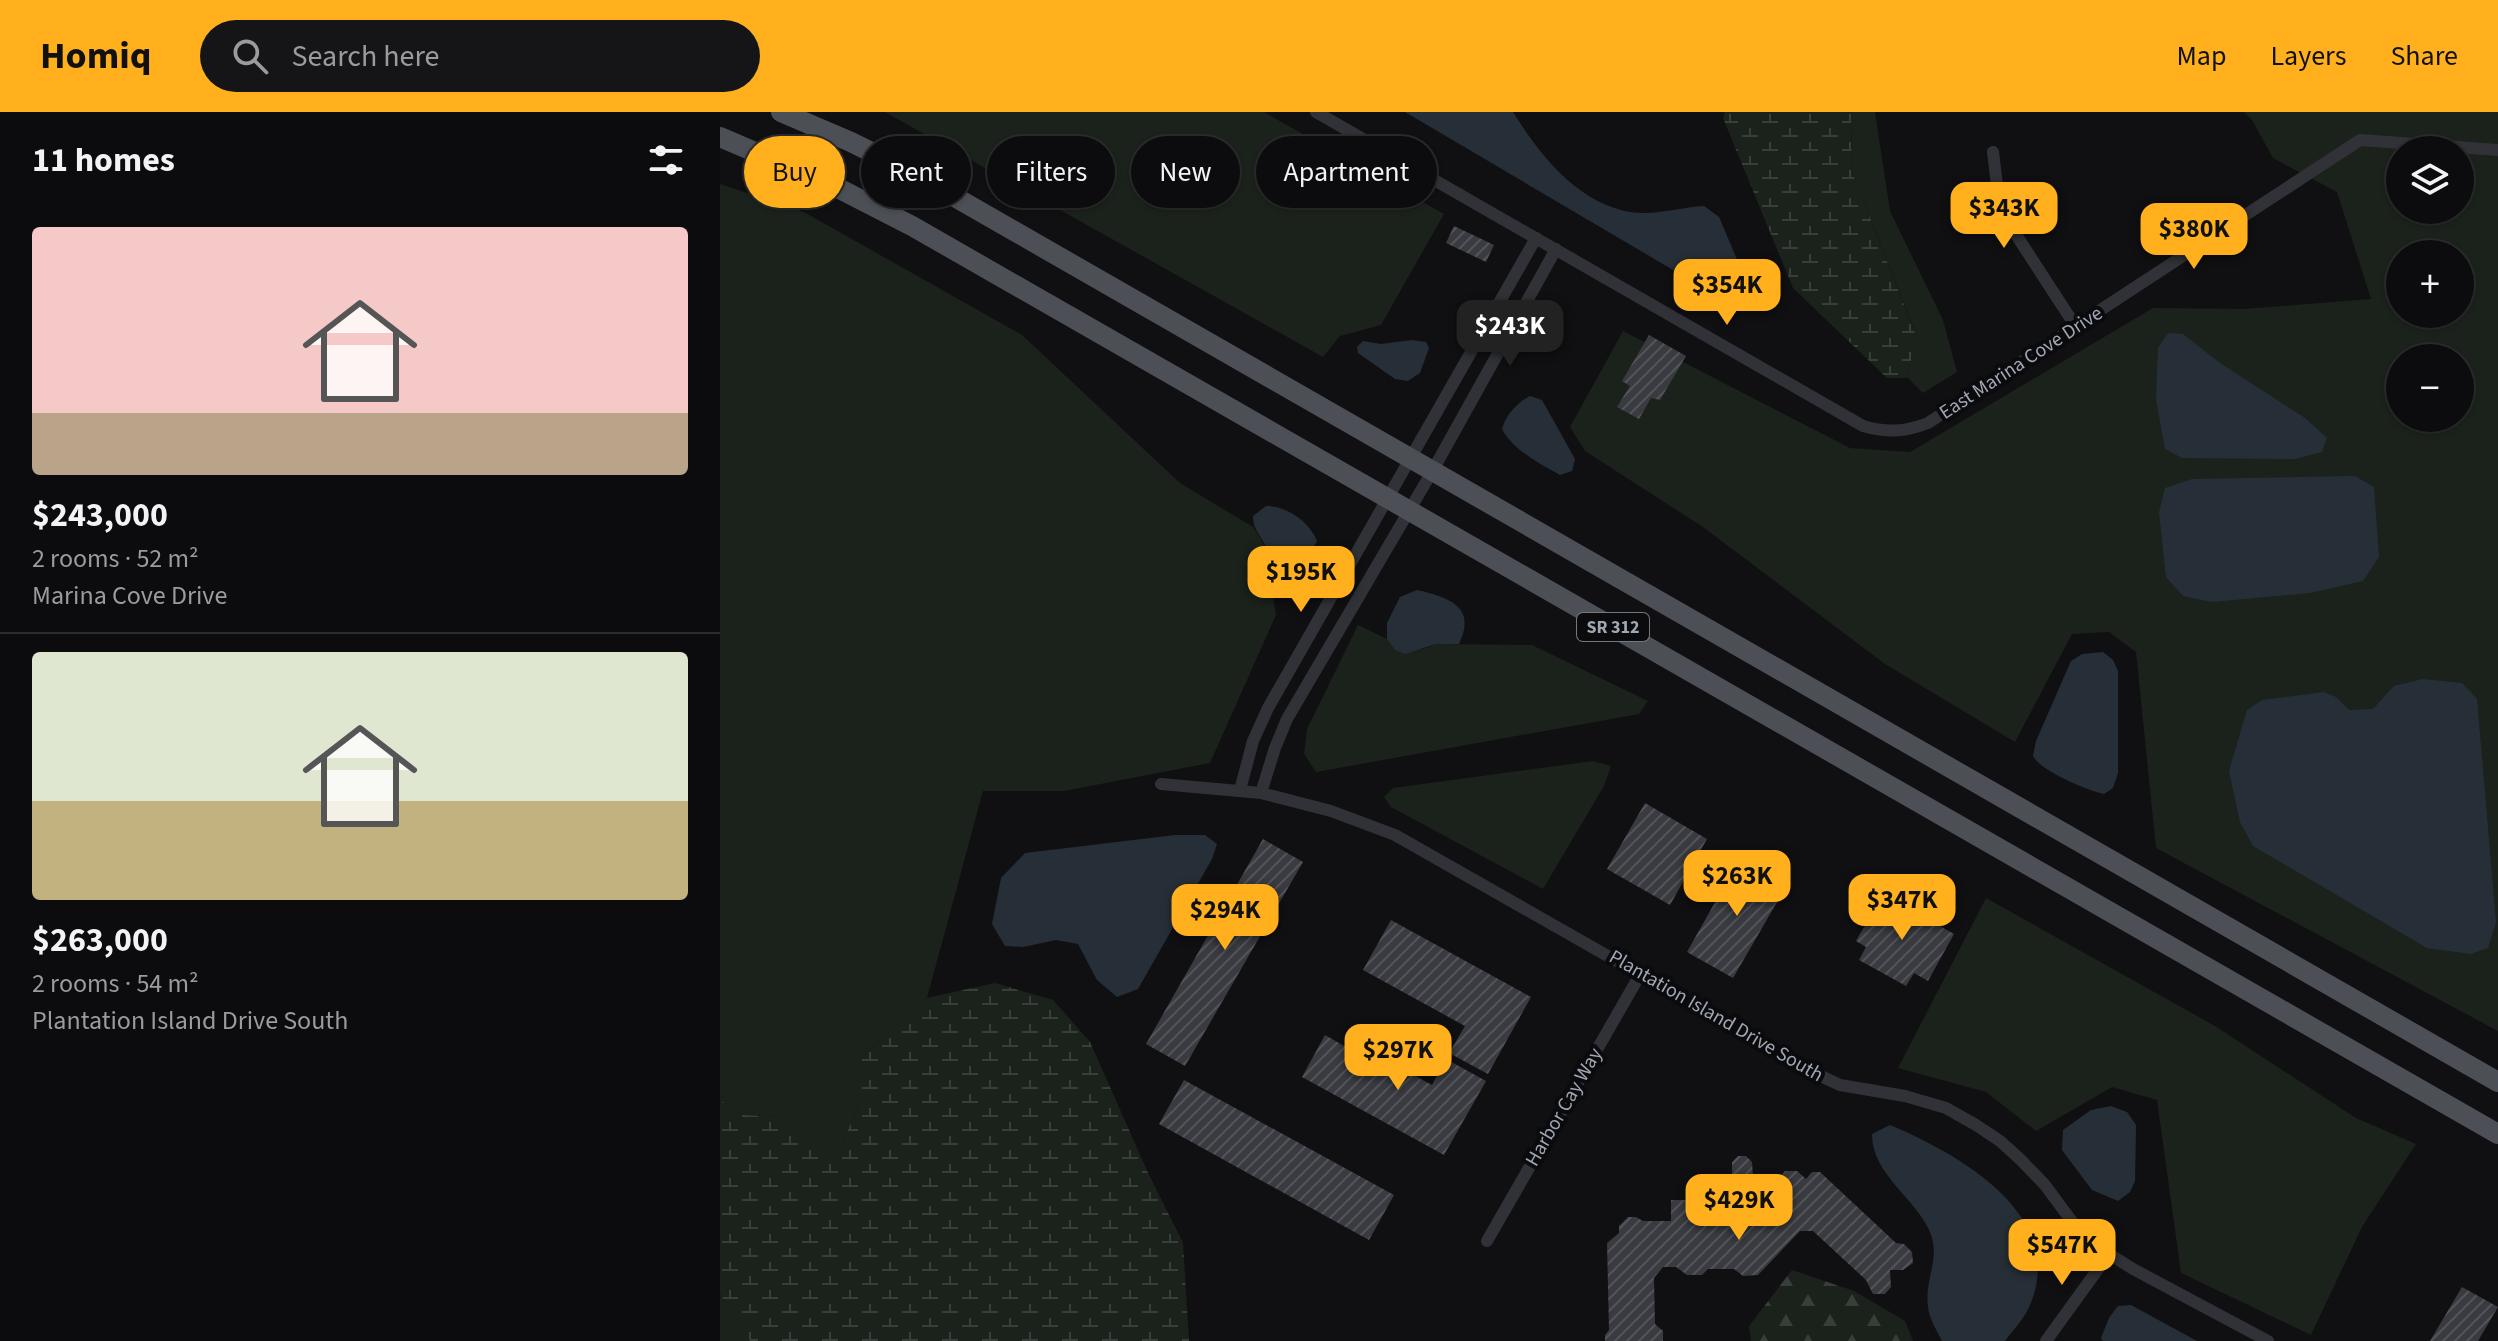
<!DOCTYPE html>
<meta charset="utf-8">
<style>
:root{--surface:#0c0c0e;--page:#151517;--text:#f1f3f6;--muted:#9a9b9e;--line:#2c2c2e;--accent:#ffb01c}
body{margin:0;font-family:"Source Sans 3",sans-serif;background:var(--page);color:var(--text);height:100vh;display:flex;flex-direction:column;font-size:30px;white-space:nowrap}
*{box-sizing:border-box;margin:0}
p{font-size:26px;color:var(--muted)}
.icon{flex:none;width:44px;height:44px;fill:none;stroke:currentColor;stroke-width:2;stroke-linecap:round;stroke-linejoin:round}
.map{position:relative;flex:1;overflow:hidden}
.side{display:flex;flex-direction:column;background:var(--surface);width:720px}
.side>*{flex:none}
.top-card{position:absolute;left:24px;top:24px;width:760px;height:72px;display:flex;gap:16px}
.tools{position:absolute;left:1666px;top:24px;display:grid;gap:16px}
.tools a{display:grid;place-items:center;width:88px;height:88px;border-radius:50%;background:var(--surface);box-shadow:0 2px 6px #0004,0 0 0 2px var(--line);font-size:40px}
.price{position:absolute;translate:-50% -68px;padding:0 18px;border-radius:16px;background:var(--accent);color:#111;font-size:26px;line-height:52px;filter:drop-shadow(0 2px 4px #0008)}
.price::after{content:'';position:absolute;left:50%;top:48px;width:24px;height:18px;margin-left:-12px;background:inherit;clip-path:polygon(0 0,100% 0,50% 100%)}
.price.selected{background:#222;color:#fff}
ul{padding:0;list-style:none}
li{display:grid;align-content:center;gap:16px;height:424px;padding:0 32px}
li+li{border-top:2px solid var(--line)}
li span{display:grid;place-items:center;height:248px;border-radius:8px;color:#555}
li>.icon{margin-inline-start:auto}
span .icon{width:144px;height:144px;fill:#fffc;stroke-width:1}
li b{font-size:34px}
h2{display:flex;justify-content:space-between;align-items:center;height:96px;padding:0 32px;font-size:34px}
.chip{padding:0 28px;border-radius:36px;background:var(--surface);box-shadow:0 2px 6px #0004,0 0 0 2px var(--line);font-size:28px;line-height:72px}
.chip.selected{background:var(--accent);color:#111}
header{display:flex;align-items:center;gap:48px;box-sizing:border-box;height:112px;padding:0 40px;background:var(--accent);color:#111}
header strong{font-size:38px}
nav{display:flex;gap:44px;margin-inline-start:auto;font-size:28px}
.search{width:560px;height:72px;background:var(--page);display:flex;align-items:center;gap:20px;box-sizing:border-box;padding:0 28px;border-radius:44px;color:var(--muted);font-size:30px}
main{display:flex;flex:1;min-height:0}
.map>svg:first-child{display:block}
.grass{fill:#1a221b;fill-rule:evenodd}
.forest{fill:url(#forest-firs)}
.wetland{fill:url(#wetland-marsh)}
.water{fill:#262f37}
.building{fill:url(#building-hatch)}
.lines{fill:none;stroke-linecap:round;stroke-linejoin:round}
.minor{stroke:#313237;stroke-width:12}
.primary{stroke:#4d4f57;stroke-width:20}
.labels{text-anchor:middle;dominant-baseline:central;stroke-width:8;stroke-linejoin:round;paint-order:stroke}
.shield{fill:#0b0b0d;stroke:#737882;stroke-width:2}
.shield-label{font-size:18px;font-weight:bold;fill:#a0a7b4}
.street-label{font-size:20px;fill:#a0a7b4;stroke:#0b0b0d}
</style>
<header>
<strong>Homiq</strong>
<div class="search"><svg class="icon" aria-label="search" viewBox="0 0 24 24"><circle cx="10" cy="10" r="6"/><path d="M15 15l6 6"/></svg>Search here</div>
<nav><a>Map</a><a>Layers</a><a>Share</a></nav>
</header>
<main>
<section class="side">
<h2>11 homes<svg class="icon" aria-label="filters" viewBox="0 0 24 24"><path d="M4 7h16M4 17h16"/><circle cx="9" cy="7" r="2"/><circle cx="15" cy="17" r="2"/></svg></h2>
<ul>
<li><span style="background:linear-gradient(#f6c9c9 75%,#b9a48a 0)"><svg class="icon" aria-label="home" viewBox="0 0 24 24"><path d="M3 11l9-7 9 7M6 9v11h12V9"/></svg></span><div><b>$243,000</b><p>2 rooms · 52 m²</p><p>Marina Cove Drive</p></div></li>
<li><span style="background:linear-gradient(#dfe7d0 60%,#c2b280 0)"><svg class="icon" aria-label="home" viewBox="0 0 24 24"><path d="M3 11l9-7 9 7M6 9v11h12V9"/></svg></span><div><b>$263,000</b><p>2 rooms · 54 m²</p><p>Plantation Island Drive South</p></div></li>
</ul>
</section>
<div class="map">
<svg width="1778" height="1229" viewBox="0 0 1778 1229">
<defs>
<pattern id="forest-firs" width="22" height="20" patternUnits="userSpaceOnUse" patternTransform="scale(2)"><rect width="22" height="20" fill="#1a221b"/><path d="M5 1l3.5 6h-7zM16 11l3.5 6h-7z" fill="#383f3a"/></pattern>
<pattern id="wetland-marsh" width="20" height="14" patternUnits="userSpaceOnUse" patternTransform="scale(2)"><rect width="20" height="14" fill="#1a221b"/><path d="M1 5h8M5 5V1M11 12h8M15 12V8" fill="none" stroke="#383f3a"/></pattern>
<pattern id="building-hatch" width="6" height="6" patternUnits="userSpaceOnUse" patternTransform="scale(2)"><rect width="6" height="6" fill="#3a3b40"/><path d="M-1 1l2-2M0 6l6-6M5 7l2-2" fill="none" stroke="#535459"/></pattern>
</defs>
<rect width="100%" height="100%" fill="#101012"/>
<!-- grass -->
<g class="grass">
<polygon points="165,0 544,0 724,102 661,213 620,224 603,245"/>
<polygon points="1131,0 1155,0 1170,99 1223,208 1237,260 1203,281 1188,266 1196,222 1132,60"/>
<path d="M1524,0H1778V919L1436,736L1416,540L1389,520L1352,522L1295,630L1165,552L983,415L865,339L850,315L903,219L1130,336L1190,340L1433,196L1523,197L1651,187L1617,80L1553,46L1532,8ZM1680,38H1740V98H1680ZM1680,142H1740V202H1680ZM1680,246H1740V306H1680Z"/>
<polygon points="0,72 84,100 302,223 460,371 533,415 548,439 548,456 556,503 490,651 344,679 263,679 207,886 141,946 141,988 121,1034 92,1034 62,1005 21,1003 0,988"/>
<polygon points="638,513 667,527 675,538 703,537 716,532 812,533 928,589 919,602 596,660 584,642 587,617"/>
<polygon points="873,649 891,654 884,674 823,777 671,695 664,685 673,676"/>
<polygon points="1266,786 1495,914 1636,1006 1696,1032 1642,1115 1591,1223 1461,1161 1437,988 1392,975 1316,1019 1266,980 1178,956"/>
<polygon points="0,1183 28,1223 30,1229 0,1229"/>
</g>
<!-- forest -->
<polygon class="forest" points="1072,1158 1134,1179 1185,1209 1193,1229 1031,1229 1029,1214"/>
<!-- wetland -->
<g class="wetland">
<polygon points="1005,0 1131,0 1132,60 1196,223 1188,266 1167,266 1073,176 1003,6"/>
<polygon points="275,871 333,888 370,930 429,1063 463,1131 469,1229 30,1229 0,1182 0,988 21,1003 62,1005 92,1034 121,1034 141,988 141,946 207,886"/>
</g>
<!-- water -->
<g class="water">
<path d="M685,0H793C821,45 863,98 921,101C939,102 964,95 984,94L999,105L1033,185L1027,195L1004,188Z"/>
<polygon points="1448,221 1463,222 1500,251 1585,306 1607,326 1602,340 1575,347 1462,346 1445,337 1436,287 1438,236"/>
<polygon points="692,228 706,230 709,236 700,261 688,269 675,267 638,241 637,235 643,229 661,232"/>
<path d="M810,284L822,288L855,347L852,359L840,363C820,352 793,338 782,317C786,303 797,291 810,284Z"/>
<polygon points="1635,364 1654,375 1659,445 1643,469 1590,481 1492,490 1463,484 1446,465 1439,400 1445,376 1472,367"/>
<path d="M546,394C567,394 589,409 597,429L577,467L562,471L551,467C548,457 550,449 548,440C544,426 533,420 533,404Z"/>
<path d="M697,478C727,485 758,494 739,532H716L685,542L675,538L667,527V511L680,485Z"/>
<path d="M1383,540L1393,548L1398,559V661L1393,676L1384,682C1366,678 1321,659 1313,644L1316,629L1351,549L1362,542Z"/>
<polygon points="1703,567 1742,571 1757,587 1776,810 1768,836 1751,842 1707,836 1533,734 1520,710 1509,659 1527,598 1542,588 1604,580 1616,585 1629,598 1653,597 1674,574"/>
<polygon points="455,723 485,723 497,732 492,747 418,877 397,885 377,868 358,832 336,828 303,835 285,834 272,812 281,766 305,741"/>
<polygon points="1391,994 1407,1000 1416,1013 1415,1069 1410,1080 1398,1089 1372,1078 1342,1038 1343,1018 1371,998"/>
<path d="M1170,1013C1239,1042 1348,1103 1310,1193C1305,1206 1293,1218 1285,1229H1222C1217,1219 1209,1206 1208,1195C1204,1164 1223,1145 1208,1116C1192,1084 1152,1061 1152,1022Z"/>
<polygon points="1411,1193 1477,1229 1383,1229 1381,1226 1389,1206 1398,1194"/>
</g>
<!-- building -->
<g class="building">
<polygon points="734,114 774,133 766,150 726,131"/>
<polygon points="929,223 966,244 940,288 931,286 919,307 897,295 910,274 902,269"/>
<polygon points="925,691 987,727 950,793 887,757"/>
<polygon points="543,727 583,750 465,954 426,932"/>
<polygon points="1020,746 1067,773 1013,866 967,840"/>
<polygon points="1163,782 1234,822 1208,869 1194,861 1186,874 1139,848 1146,835 1136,829"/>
<polygon points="671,808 811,885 768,962 729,941 745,914 643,858"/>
<polygon points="605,923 640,943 644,936 712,973 726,947 766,969 724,1043 582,965"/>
<polygon points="464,968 674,1083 649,1128 439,1012"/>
<polygon points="1018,1044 1026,1044 1032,1050 1034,1080 1041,1080 1049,1087 1059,1075 1059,1067 1065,1059 1077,1059 1086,1067 1092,1060 1100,1060 1176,1131 1184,1132 1192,1140 1193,1151 1183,1158 1170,1158 1171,1175 1165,1182 1153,1182 1146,1168 1093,1119 1080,1119 1038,1163 1023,1164 1014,1157 988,1157 982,1163 967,1163 956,1155 943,1155 934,1166 935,1212 943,1219 943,1229 885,1229 885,1223 889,1218 887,1131 899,1121 899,1114 908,1105 916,1105 923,1109 951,1109 951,1088 1004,1088 1003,1079 1012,1079 1012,1050"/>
<polygon points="1742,1175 1778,1195 1758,1229 1710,1229"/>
</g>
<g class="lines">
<!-- minor -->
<g class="minor">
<path d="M596,0L1143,314C1167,321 1185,320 1208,311L1640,28L1778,38"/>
<polyline points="1273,40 1280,98 1356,215"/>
<polyline points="441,672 541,681 611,699 675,723 1090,959 1120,973 1185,984 1226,996 1256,1013 1280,1029 1301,1048 1325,1073 1359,1119 1383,1138 1413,1157 1548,1229"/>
<polyline points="520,678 533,629 548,596 816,126"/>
<polyline points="541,681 555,636 567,607 713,358 836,137"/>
<polyline points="767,1129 921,861"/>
<polyline points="1326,1229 1389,1142"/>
</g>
<!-- primary -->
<g class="primary">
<polyline points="61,0 131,30 193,61 1778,970"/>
<polyline points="0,25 116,75 192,114 1778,1022"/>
</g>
</g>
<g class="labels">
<!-- shield labels -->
<rect class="shield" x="857" y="501" width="72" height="28" rx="6"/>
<g class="shield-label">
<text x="893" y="515">SR 312</text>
</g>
<!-- street labels -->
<g class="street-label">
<text transform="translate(1301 251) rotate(-33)">East Marina Cove Drive</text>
<text transform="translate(996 904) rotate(30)">Plantation Island Drive South</text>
<text transform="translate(844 995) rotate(-60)">Harbor Cay Way</text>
</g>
</g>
</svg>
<div class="tools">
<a><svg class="icon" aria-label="layers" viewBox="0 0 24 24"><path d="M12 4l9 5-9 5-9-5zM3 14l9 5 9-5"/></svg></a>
<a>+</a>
<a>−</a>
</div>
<b class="price" style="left:1284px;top:138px">$343K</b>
<b class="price" style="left:1474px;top:159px">$380K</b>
<b class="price" style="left:1007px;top:215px">$354K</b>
<b class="price selected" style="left:790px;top:256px">$243K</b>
<b class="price" style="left:581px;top:502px">$195K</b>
<b class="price" style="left:1017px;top:806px">$263K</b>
<b class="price" style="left:1182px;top:830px">$347K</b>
<b class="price" style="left:505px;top:840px">$294K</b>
<b class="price" style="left:678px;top:980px">$297K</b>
<b class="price" style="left:1019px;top:1130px">$429K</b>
<b class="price" style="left:1342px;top:1175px">$547K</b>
<div class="top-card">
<a class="chip selected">Buy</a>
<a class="chip">Rent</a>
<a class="chip">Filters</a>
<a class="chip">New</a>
<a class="chip">Apartment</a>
</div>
</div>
</main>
